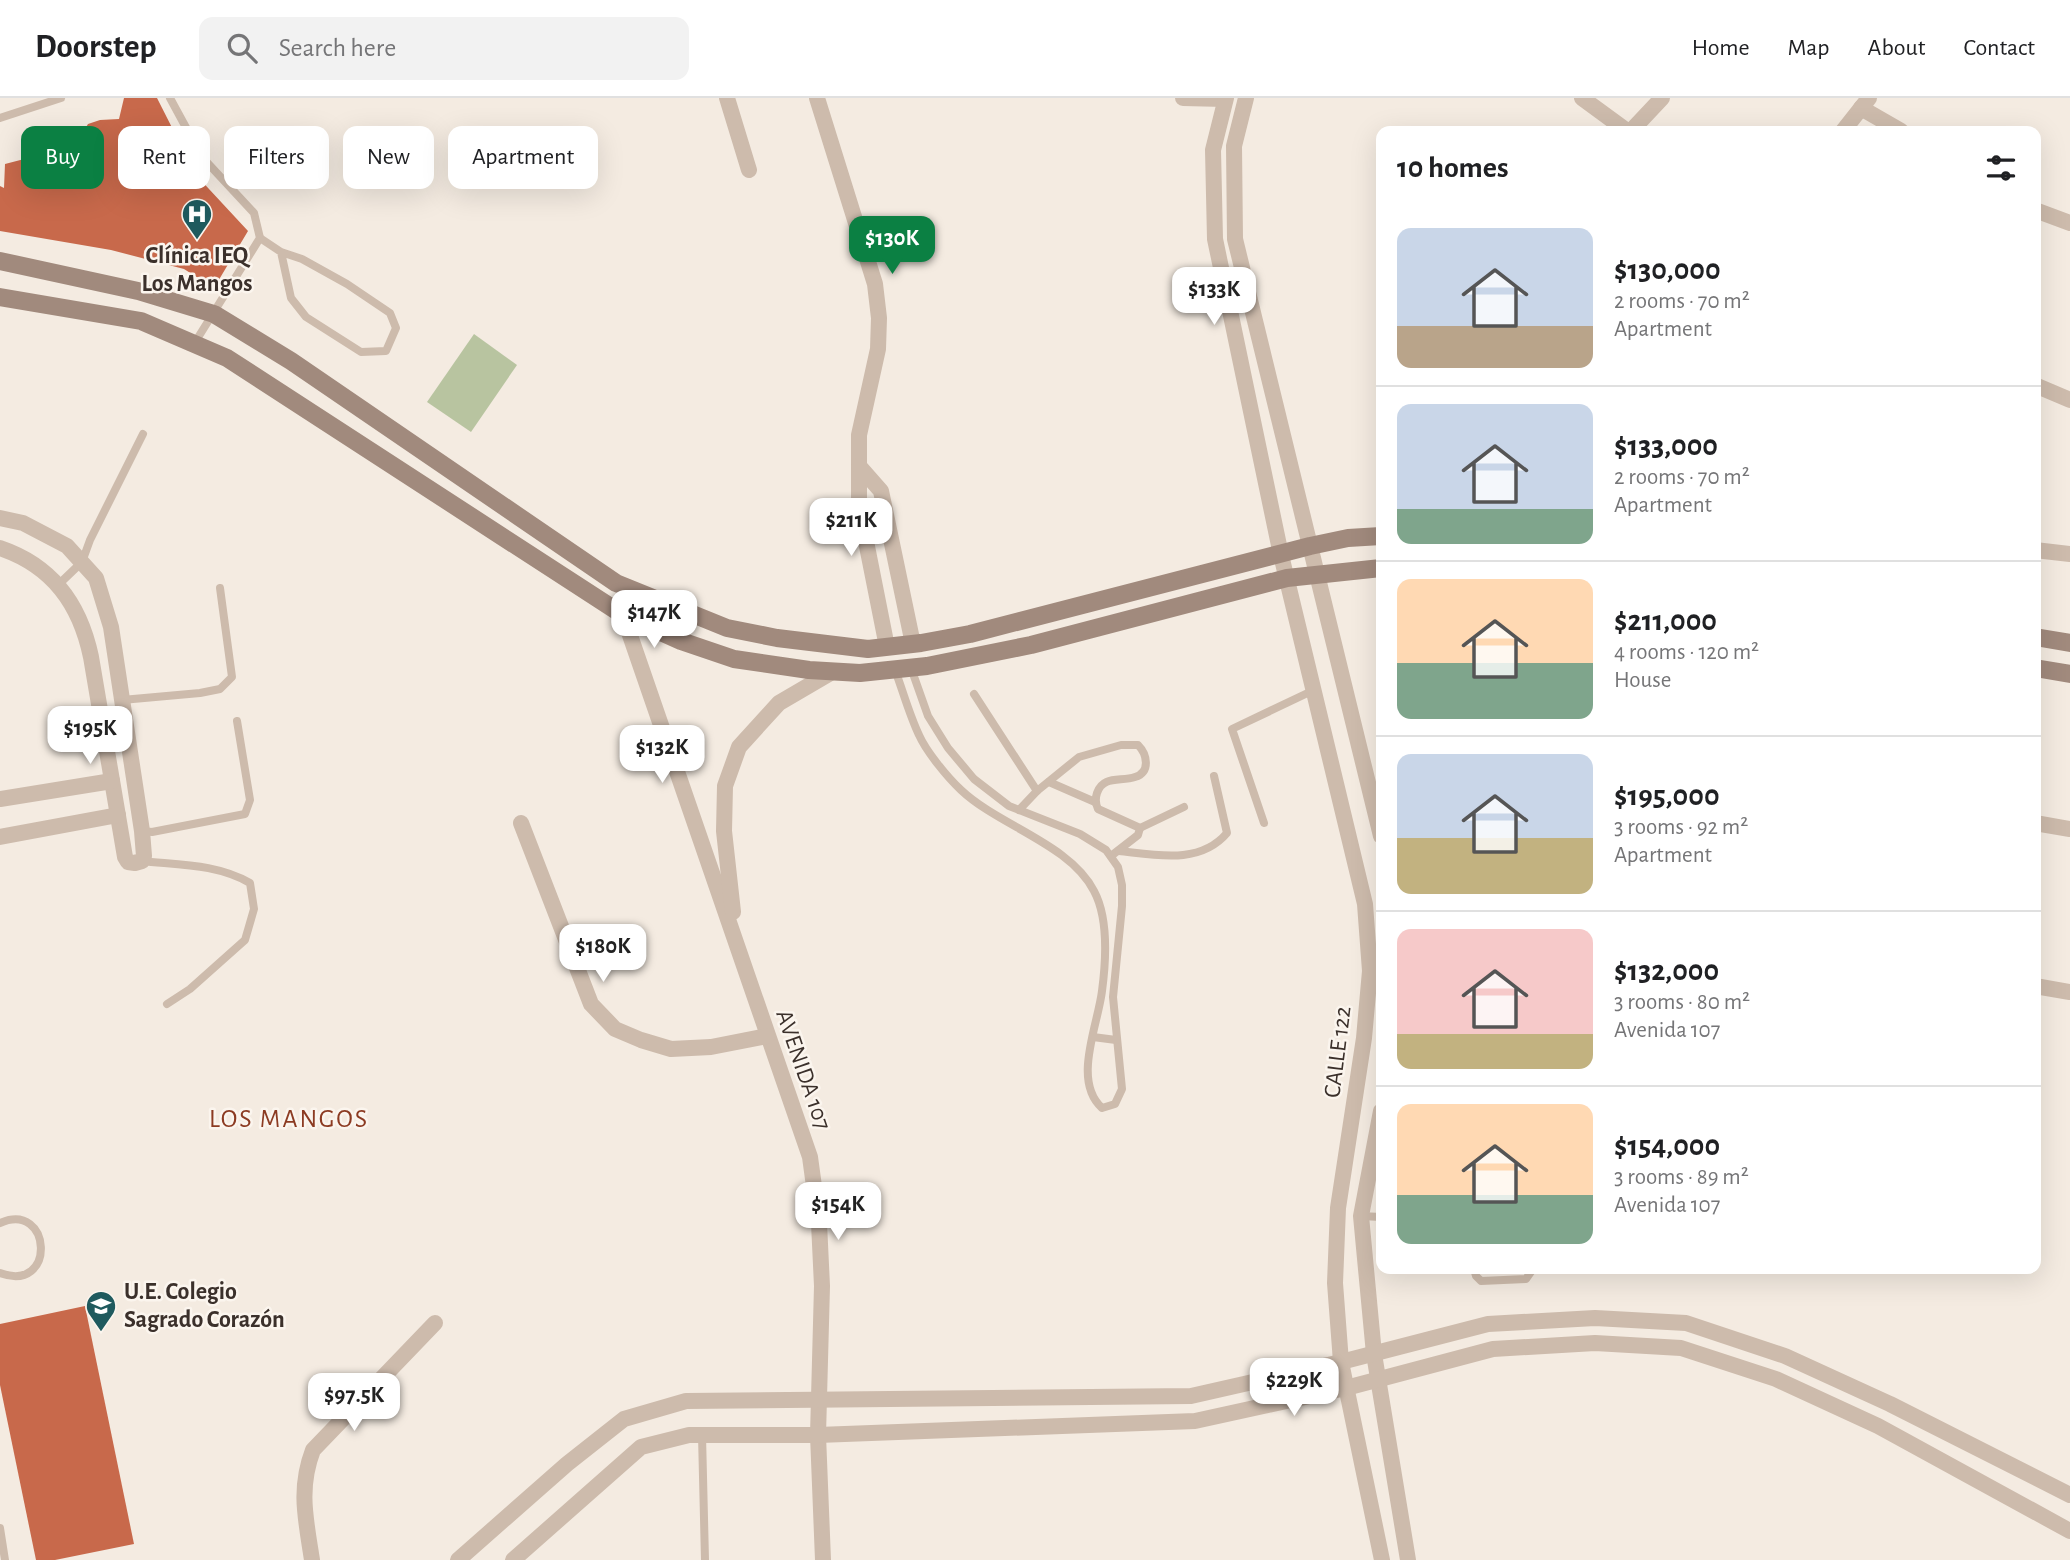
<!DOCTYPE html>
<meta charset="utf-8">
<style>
:root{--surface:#fff;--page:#f2f2f2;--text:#202124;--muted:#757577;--line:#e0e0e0;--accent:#0b8043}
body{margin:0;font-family:"Alegreya Sans",sans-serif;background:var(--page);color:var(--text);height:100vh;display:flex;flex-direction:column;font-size:26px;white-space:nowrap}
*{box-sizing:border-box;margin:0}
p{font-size:23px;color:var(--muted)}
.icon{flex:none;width:38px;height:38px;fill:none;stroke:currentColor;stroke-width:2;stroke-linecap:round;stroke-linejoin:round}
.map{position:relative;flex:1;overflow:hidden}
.sheet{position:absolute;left:1376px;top:28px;width:665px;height:1148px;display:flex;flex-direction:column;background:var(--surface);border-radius:14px;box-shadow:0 7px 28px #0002}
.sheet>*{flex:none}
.top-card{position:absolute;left:21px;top:28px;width:665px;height:63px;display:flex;gap:14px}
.price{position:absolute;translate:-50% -60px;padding:0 16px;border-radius:14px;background:#fff;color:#222;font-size:23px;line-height:46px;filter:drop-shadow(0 2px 4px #0008)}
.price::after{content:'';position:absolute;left:50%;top:42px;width:21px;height:16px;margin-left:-10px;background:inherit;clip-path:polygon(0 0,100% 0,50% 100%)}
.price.selected{background:var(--accent);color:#fff}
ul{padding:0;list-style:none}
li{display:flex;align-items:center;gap:21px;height:175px;padding:0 21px}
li+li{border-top:2px solid var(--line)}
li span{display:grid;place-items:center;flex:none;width:196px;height:140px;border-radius:14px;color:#555}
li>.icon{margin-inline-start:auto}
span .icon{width:84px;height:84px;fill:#fffc;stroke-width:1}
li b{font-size:30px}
h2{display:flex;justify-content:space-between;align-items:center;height:84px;padding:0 21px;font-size:30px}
.chip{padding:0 24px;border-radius:14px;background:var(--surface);box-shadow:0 7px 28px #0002;font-size:24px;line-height:63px}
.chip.selected{background:var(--accent);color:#fff}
header{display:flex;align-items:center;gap:42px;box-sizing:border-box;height:98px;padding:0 35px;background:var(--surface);border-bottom:2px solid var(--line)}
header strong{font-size:33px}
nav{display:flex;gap:38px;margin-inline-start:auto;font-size:24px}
.search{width:490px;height:63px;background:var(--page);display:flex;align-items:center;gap:18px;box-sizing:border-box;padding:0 24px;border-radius:14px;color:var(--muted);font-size:26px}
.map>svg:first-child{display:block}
.green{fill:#b8c4a0}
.building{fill:#c8694b}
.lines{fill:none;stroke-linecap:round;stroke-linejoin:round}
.lane{stroke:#cdbbac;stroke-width:8}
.street{stroke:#cdbbac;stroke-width:16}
.secondary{stroke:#a18a7d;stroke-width:18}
.labels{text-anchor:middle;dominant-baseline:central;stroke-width:5;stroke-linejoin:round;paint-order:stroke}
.poi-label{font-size:24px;font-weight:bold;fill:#3b302b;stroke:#fbf5ee}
.street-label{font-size:24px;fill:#3b302b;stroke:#fbf5ee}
.neighbourhood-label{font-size:26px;letter-spacing:2px;fill:#8c3b22;stroke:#fbf5ee}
</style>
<header>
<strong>Doorstep</strong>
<div class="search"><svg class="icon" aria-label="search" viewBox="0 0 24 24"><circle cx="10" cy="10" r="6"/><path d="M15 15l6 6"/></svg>Search here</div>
<nav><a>Home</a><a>Map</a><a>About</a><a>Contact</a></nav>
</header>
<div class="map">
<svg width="2070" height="1462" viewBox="0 0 2070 1462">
<rect width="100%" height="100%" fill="#f4ebe1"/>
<!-- green -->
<polygon class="green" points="474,236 517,267 471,334 427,304"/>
<!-- building -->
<g class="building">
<polygon points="124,0 157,0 196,77 248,133 214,190 184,171 111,152 0,133 0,88 4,90 5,66 32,59 32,76 54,68 70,55 88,26 100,22 119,21"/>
<polygon points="85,1208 134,1446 55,1462 36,1462 0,1287 0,1226"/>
</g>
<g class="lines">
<!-- lane -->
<g class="lane">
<polyline points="170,0 202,59 254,115 260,140 194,246"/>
<polyline points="0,20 61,0"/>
<polyline points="260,140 281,154 302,161 347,186 390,215 396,230 386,253 361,254 306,219 291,200 281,154"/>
<polyline points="58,487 82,464 90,442 143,336"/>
<path d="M895,572C903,593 909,616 919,637C926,653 947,679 961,692C999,728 1070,746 1094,793C1109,821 1106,863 1102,893C1098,927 1072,983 1102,1010L1115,1006L1122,991L1113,899L1122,808V787L1118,769L1106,752L1080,736L1009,708L974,681L948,650L928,618L911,570"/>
<polyline points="974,596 1037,693"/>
<polyline points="122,602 200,595 220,591 232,579 220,490"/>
<polyline points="1049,684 1095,704"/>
<path d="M1019,712L1037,693L1079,659L1121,647H1138C1147,656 1151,674 1135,679C1121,684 1103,677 1097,695C1095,701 1095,705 1098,711L1140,730L1138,737L1111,758"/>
<polyline points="1264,725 1232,631 1314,592"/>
<polyline points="1140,730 1184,709"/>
<polyline points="142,733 152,734 245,716 250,702 237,623"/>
<path d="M1119,753C1156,757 1200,767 1227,735L1214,678"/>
<path d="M142,763C179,767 217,766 250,785L254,811L245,842L190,891L167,906"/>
<polyline points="1093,939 1116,942"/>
<polyline points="1361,1118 1381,1119"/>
<path d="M0,1125C52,1102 57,1196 0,1175"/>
<polyline points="1474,1171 1476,1178 1481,1183 1526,1181 1533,1171"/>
<polyline points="702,1337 705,1462"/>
<polyline points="0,1430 5,1462"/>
</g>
<!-- street -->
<g class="street">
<polyline points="727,0 749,72"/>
<polyline points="817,0 875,186 879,220 878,251 859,337 859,408 887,549"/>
<polyline points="1183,0 1225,1"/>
<polyline points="1226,0 1213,52 1215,141 1281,457 1365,806 1370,873 1364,940 1338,1110 1335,1185 1341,1264 1382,1462"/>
<polyline points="1246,0 1234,48 1235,141 1381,738"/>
<polyline points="1582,0 1627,33"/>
<polyline points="1861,10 1901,33"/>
<polyline points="1631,33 1662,0"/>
<polyline points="1843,33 1869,0"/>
<polyline points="2035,112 2070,125"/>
<polyline points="2035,287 2070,302"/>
<polyline points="859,368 881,393 913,546"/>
<path d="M0,420L23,425L67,448L96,480L111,529L142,733L144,758L142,763L135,765L128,764L125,759L91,559C80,506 53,468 0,450"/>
<polyline points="2035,452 2070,456"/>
<polyline points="623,517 810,1059 819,1125 822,1188 818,1337 823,1462"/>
<polyline points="0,701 112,683"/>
<polyline points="521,725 591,906 615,931 641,942 671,951 711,949 767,938"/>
<polyline points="2035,725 2070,731"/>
<polyline points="0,739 118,717"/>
<polyline points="733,814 724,733 725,688 739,649 779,605 832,574"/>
<polyline points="2035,888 2070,894"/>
<polyline points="1381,1013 1361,1118 1374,1256 1408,1462"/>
<path d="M312,1462C306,1422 298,1391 313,1352L435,1225"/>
<polyline points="458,1462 567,1366 624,1321 686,1303 1191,1298 1341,1264 1488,1226 1595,1220 1686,1225 1785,1258 1890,1306 2070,1397"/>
<polyline points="513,1462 641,1349 689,1337 818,1337 1195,1323 1346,1290 1493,1251 1595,1245 1681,1250 1776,1281 1878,1328 2070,1433"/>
</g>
<!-- secondary -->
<g class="secondary">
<polyline points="0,163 138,193 214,216 291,263 616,485 727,530 777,540 868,551 921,545 970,536 1310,448 1348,440 1381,438"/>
<polyline points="0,199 141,223 227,260 623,517 681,543 734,561 809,572 860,575 927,568 1031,547 1287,480 1381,470"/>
<polyline points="2035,539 2070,545"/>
<polyline points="2035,570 2070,576"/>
</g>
</g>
<!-- icons -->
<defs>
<g id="hospital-pin" transform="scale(1.575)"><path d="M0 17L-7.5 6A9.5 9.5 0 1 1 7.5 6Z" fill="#1f5a5e" stroke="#fbf5ee"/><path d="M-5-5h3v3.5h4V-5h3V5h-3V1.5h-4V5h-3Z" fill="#fff"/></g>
<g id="school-pin" transform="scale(1.575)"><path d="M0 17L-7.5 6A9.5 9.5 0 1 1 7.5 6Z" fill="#1f5a5e" stroke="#fbf5ee"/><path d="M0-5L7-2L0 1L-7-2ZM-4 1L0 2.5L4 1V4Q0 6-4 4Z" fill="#fff"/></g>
</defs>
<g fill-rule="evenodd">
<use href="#hospital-pin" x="197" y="116"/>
<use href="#school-pin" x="101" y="1208"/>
</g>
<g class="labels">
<!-- poi labels -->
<g class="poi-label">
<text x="197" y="158">Clínica IEQ<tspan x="197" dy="28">Los Mangos</tspan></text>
<text x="124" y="1194" text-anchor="start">U.E. Colegio<tspan x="124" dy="28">Sagrado Corazón</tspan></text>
</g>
<!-- street labels -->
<g class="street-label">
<text transform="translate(1338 954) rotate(-83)">CALLE 122</text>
<text transform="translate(803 972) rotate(71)">AVENIDA 107</text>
</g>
<!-- neighbourhood labels -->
<g class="neighbourhood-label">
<text x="289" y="1021">LOS MANGOS</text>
</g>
</g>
</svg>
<b class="price selected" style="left:892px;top:178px">$130K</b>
<b class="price" style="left:1214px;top:229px">$133K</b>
<b class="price" style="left:851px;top:460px">$211K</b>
<b class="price" style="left:654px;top:552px">$147K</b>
<b class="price" style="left:90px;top:668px">$195K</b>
<b class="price" style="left:662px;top:687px">$132K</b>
<b class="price" style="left:603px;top:886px">$180K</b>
<b class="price" style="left:838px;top:1144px">$154K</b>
<b class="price" style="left:1294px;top:1320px">$229K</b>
<b class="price" style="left:354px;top:1335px">$97.5K</b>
<div class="top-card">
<a class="chip selected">Buy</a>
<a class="chip">Rent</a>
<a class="chip">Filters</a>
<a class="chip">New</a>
<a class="chip">Apartment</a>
</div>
<section class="sheet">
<h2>10 homes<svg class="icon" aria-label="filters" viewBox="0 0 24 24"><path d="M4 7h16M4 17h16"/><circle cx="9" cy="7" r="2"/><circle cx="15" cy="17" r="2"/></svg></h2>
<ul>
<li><span style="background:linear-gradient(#c9d6e8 70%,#b9a48a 0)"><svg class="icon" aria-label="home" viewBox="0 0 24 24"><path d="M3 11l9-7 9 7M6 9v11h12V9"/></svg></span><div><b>$130,000</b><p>2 rooms · 70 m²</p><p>Apartment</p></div></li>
<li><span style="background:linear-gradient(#c9d6e8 75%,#7fa58c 0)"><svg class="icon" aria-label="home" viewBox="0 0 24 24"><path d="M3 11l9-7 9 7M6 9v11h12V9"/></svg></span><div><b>$133,000</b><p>2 rooms · 70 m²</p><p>Apartment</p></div></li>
<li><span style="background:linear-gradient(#ffd9b3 60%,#7fa58c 0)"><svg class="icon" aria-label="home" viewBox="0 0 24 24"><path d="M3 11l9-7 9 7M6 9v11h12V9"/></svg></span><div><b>$211,000</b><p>4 rooms · 120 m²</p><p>House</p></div></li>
<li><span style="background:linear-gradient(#c9d6e8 60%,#c2b280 0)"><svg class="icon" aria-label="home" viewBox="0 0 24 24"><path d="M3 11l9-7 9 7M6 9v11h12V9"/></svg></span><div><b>$195,000</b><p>3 rooms · 92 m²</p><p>Apartment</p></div></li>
<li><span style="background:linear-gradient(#f6c9c9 75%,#c2b280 0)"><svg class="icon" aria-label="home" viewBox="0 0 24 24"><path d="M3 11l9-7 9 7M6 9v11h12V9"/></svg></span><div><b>$132,000</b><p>3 rooms · 80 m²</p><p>Avenida 107</p></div></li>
<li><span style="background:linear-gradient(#ffd9b3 65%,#7fa58c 0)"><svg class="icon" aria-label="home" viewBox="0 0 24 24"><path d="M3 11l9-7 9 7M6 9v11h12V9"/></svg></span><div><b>$154,000</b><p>3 rooms · 89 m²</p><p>Avenida 107</p></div></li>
</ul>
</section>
</div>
